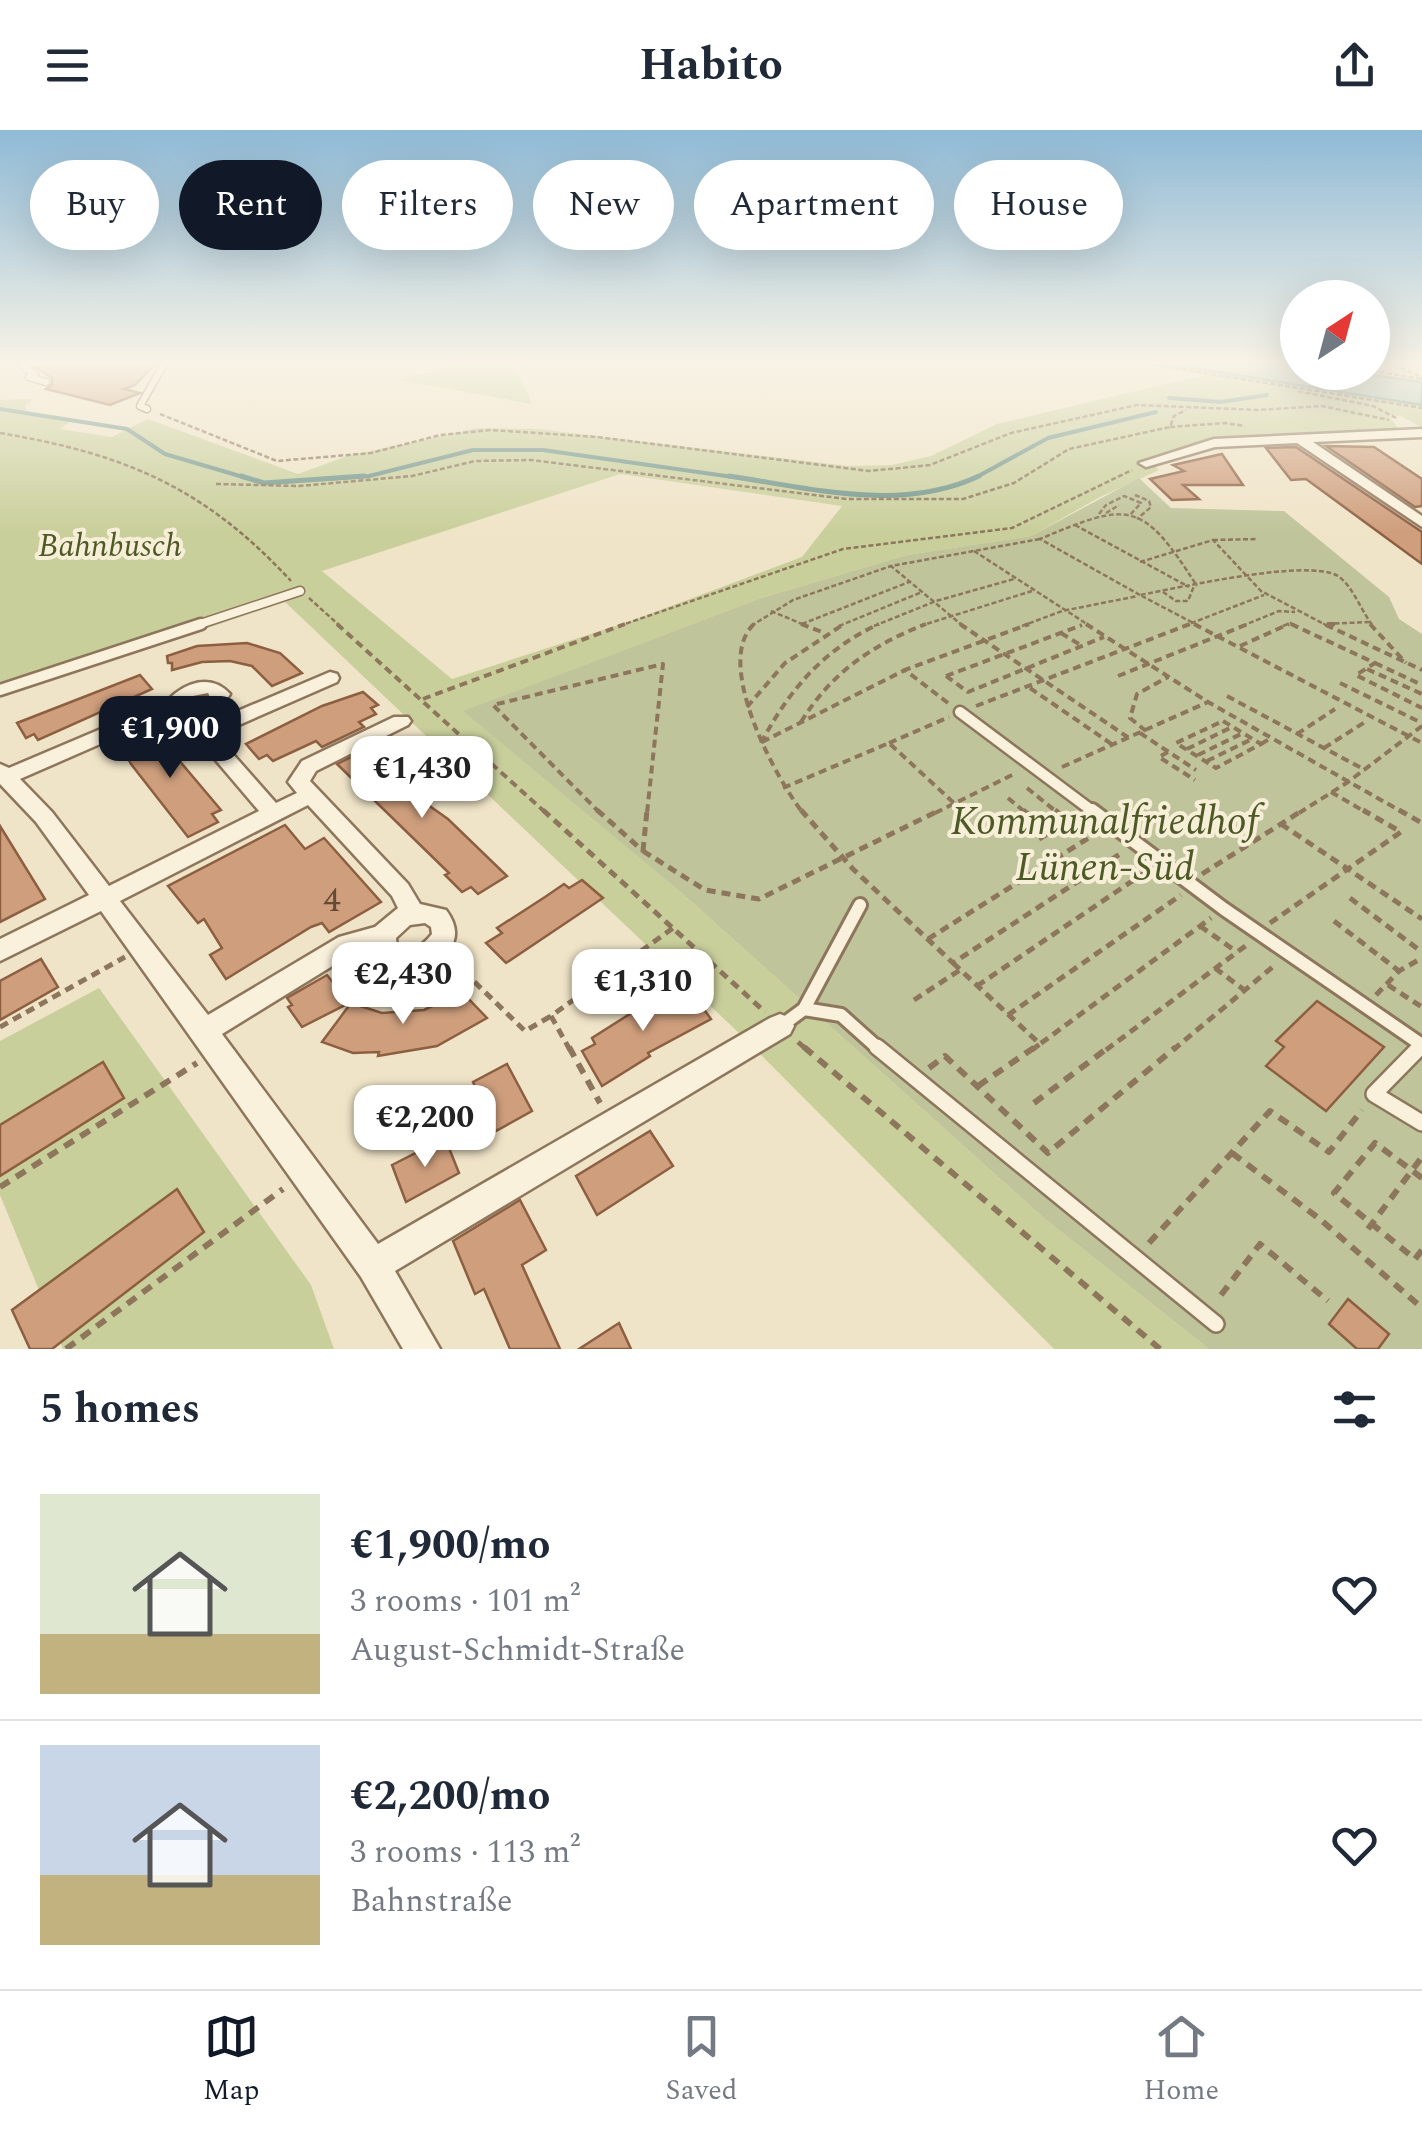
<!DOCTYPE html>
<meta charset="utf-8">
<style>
:root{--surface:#fff;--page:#f6f6f7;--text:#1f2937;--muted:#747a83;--line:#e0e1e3;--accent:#111827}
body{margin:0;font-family:Spectral,serif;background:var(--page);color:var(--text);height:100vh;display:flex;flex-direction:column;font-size:38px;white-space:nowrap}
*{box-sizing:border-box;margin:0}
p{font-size:32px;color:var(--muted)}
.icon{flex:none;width:55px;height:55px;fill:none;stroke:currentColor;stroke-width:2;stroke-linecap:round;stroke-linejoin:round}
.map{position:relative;height:1219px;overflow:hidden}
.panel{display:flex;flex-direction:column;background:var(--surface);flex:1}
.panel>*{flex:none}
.banner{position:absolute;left:30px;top:30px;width:1362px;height:90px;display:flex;gap:20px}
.needle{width:65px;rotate:36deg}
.fabs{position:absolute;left:1280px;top:150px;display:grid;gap:20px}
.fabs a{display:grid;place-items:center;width:110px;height:110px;border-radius:50%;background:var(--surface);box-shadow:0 10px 40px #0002;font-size:50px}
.price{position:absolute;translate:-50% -85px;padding:0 22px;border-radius:20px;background:#fff;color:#222;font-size:32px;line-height:65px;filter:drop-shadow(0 2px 5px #0008)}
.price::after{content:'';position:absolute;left:50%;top:60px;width:30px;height:22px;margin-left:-15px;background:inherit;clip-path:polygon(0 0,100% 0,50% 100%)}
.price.current{background:var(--accent);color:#fff}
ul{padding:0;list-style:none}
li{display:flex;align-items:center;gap:30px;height:250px;padding:0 40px}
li+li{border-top:2px solid var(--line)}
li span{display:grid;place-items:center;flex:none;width:280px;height:200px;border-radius:0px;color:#555}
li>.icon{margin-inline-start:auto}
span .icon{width:120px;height:120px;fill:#fffc;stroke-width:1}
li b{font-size:42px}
h2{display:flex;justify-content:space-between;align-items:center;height:120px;padding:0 40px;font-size:42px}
.pill{padding:0 35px;border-radius:45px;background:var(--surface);box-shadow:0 10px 40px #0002;font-size:35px;line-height:90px}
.pill.current{background:var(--accent);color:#fff}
header{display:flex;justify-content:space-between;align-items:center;height:130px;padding:0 40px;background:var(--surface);font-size:45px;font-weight:700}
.tab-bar{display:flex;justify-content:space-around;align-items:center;height:140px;border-top:2px solid var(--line);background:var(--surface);font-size:28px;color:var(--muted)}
.tab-bar a{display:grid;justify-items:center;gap:5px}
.tab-bar .current{color:var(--accent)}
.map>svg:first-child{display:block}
.green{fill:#c9cf9b;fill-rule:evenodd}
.cemetery{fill:#bfc49a}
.water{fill:#a9c4bc;stroke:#6f938a;stroke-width:2.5}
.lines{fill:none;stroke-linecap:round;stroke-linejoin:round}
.stream-far1{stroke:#6f938a;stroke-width:4}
.stream{stroke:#6f938a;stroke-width:5}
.building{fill:#cf9f7d;stroke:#8d5f41;stroke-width:2.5}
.service-far4-casing{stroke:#8d765c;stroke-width:9}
.service-far3-casing{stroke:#8d765c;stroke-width:11}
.service-far2-casing{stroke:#8d765c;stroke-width:15}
.service-far1-casing{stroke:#8d765c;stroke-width:18}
.service-casing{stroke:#8d765c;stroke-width:20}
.minor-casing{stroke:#8d765c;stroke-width:5}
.path-far3{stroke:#8d765c;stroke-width:2.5;stroke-dasharray:5 2.5;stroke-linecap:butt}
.path-far2{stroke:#8d765c;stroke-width:4;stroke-dasharray:8 5;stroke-linecap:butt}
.path-far1{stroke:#8d765c;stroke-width:5;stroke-dasharray:9 6;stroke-linecap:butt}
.path{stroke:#8d765c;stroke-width:6;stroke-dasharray:11 8;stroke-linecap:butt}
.service-far4{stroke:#faf1dc;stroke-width:6}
.service-far3{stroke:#faf1dc;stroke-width:8}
.service-far2{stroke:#faf1dc;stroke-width:10}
.service-far1{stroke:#faf1dc;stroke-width:12}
.service{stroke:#faf1dc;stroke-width:15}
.minor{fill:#faf1dc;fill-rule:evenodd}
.labels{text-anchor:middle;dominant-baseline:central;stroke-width:8;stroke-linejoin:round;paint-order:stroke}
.far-park-label{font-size:32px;font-style:italic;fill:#4d5a26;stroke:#f7eed8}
.number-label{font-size:35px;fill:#624a37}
.park-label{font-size:40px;font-style:italic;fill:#4d5a26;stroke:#f7eed8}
</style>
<header><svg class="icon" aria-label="menu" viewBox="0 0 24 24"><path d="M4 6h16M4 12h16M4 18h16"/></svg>Habito<svg class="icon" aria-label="share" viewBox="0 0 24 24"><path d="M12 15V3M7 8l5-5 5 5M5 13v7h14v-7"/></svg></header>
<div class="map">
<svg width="1422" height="1219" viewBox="0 0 1422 1219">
<rect width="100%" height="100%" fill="#f0e4c8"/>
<!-- green -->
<g class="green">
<polygon points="460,232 514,232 532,274 399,250"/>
<path d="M1128,232H1156L1422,275V298L1401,286L1389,285L1399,300L1207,309L1146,328L1159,340L1100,367L1031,406L907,425L761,468L464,581L684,765L1045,1089L1209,1219H1054L741,905L285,472L0,568V270L33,269L25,276L27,284L71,291L60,299L112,307L148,289L298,344L347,326L479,298L538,299L849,336L892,335L931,326L997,294L1204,245ZM620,344L842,376L802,427L631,491L452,549L322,441Z"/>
<polygon points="99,858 311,1155 334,1219 63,1219 0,1065 0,911"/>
</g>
<!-- cemetery -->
<polygon class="cemetery" points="1139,348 1171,378 1284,381 1389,467 1399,489 1422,504 1422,1219 1209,1219 1045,1089 684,765 463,581 761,468 907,425 1031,406"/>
<!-- water -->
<polygon class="water" points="1156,232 1289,232 1297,233 1298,242 1359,243 1422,252 1422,275"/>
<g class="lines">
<!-- stream-far1 -->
<g class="stream-far1">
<polyline points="1169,268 1221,272 1267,265"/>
<polyline points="0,279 127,299 165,324 250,349"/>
<polyline points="326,349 369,346 473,320 543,320 747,349"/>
<polyline points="973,349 1048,308 1156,282"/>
</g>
<!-- stream -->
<g class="stream">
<polyline points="241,346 264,353 364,346"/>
<path d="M729,346C810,358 901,383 979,346"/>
</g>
</g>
<!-- building -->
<g class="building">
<polygon points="29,232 157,232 135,255 124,259 140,263 110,275 46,259 52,255 52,248"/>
<polygon points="1326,316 1374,317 1422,349 1422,376 1415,377"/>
<polygon points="1296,317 1422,402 1422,434 1306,349 1291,350 1266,318"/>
<polygon points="1222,324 1243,355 1183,355 1199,369 1172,370 1150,349 1184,341 1173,335"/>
<polygon points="247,513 280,523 302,543 272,556 252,536 230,531 202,532 172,540 172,533 168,533 167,526 197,516"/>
<polygon points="140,545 152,559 38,610 34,604 26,608 17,593"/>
<polygon points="363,562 378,575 371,578 376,584 359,592 364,597 322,617 316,611 273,631 267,625 259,629 246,614 322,576"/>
<polygon points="150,596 221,680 212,684 218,692 188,707 131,634 118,610"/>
<polygon points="376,615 431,677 448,689 507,746 478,764 471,757 462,762 445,745 449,743 337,634"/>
<polygon points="285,695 305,719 324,708 381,772 329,802 322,793 311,797 226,849 210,825 222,818 204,789 198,793 168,756"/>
<polygon points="0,696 45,769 0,792"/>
<polygon points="582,750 603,768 506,833 486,813 502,803 497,798 545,767 564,754 569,758"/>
<polygon points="41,829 58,857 0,890 0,851"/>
<polygon points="327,845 349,873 302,897 288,877 292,875 287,868"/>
<polygon points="688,858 711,889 648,923 650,926 602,956 582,921 595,914 592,908 647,873 673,860 676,865"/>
<polygon points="462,862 487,888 437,916 378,926 379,922 353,923 322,912 351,873 382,883 424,880"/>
<polygon points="1317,871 1384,917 1326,981 1266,936 1284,917 1276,911"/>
<polygon points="103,932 124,968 0,1046 0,995"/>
<polygon points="507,934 532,981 496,1001 473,952"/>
<polygon points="650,1001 673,1036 597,1085 576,1046"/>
<polygon points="445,1008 459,1043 406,1072 392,1035"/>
<polygon points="177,1059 204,1102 52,1219 30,1219 12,1180"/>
<polygon points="520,1070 546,1120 522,1135 560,1219 510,1219 484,1159 475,1164 453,1111"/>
<polygon points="1348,1169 1389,1204 1378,1219 1357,1219 1329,1194"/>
<polygon points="619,1193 631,1219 579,1219"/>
</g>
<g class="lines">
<!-- service-far4 casing -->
<g class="service-far4-casing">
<g id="service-far4">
<polyline points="18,232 35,245 29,247 46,252"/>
<polyline points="147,279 140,276 165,232"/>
</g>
</g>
<!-- service-far3 casing -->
<g class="service-far3-casing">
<polyline id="service-far3" points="194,496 300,461"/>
</g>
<!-- service-far2 casing -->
<g class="service-far2-casing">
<g id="service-far2">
<polyline points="0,560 201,494"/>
<polyline points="960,582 1095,683"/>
</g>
</g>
<!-- service-far1 casing -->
<g class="service-far1-casing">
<g id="service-far1">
<polyline points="1092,680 1224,779 1422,915 1417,920"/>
<polyline points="804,879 841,885 880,920"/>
<polyline points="781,896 804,879 860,775"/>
</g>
</g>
<!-- service casing -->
<g class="service-casing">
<g id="service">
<polyline points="877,917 1216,1194"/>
<polyline points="1420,917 1374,964 1422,993"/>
</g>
</g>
<!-- minor casing -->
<g class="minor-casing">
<g id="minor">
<polygon points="1422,299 1422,307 1313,312 1422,386 1422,397 1297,313 1215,317 1146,337 1139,333 1214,309"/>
<path d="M330,542L337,544L339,548L337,552L216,605L276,673L297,663L288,652L302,631L394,587H408L411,591L408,595L316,641L310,651L408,754L420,774L446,780C470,812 442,834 410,841L376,830L372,818L355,822L222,904L378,1114L770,888L780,884L790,888L794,896L790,904L395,1141L440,1219H403L361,1147L101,781L0,831V809L89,765L36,692L0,654V634L9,638L167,571C185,552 211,543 230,564C218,586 193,596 171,583L20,649L52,682L109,756L259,681L191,601L188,597L191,593L198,591L207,594ZM208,563L210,567L197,576L184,575L193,566ZM308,675L392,766L398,778L375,797L339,807L208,885L120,771ZM425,793L431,797L432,804C422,816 412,824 397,817L396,808L410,795Z"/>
</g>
</g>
<!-- path-far3 -->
<g class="path-far3">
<polyline points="1137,232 1422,278"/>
<polyline points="1387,232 1422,247"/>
<polyline points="1372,241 1422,249"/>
<polyline points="1298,261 1373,276 1398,289"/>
<polyline points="160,284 277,331 371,323 440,305 491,300 597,307 869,341 930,335 1011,303 1137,275 1259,280 1322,276 1389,290"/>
<polyline points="1170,297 1225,293 1245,296"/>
<path d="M0,303C125,324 204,357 291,451"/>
<polyline points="216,354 299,356 412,346 475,331 531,330 847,369 963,369 1014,353 1069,319 1170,297 1174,286 1186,280"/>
<polyline points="1135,365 1149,371 1151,377 1137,389"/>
<polyline points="1106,383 1119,375"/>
<polyline points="1099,384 1106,375 1124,366 1141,373 1129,386"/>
<polyline points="1075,395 1189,457"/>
<polyline points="1213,410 1257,409"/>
<polyline points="974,421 1090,496"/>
<polyline points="1140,432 1213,410 1261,461 1324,494"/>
<polyline points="1163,462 1176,471 1188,471 1194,456"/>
<path d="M1140,465L1040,409C1130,371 1142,370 1197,456"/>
<polyline points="309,468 340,496"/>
<polyline points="771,481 807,496"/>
<polyline points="802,494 909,452"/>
<polyline points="619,496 843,419 1012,398 1132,340"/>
<polyline points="751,496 793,470 891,436"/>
<polyline points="839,496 922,462"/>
<polyline points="874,496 936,471 1014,449"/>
<polyline points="920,496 1032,461"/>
<polyline points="963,496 891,436 1040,409"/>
<polyline points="1022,496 1062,481 1138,466"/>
<polyline points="1184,496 1264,465"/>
<path d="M1199,496L1140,465C1178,458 1308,428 1338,446C1353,456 1361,481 1373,496"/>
<polyline points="1242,496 1279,481 1295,482"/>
<polyline points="1283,496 1290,493 1296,496"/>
<polyline points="1328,496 1324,494 1369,492"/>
</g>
<!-- path-far2 -->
<g class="path-far2">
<polyline points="337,494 546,683"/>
<path d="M754,494C713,532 775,647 803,683"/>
<polyline points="801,494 822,502"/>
<polyline points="960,494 1129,608"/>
<polyline points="1086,494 1208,572 1404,683"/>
<polyline points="1194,494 1422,613"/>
<polyline points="1291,494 1375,533 1356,545 1422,578"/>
<polyline points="1335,494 1324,494 1422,540"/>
<polyline points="1370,494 1406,533"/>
<polyline points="1061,503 1082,516"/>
<polyline points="1240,516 1289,494"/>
<polyline points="1375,533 1422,555"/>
<polyline points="1367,539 1422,564"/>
<polyline points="946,546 968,562 1104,507"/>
<polyline points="946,546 1082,495"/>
<polyline points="1118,546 1248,494"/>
<polyline points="1340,553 1422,593"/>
<polyline points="1030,558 1113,615"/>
<polyline points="1227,566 1365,640"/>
<polyline points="423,569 625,494"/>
<polyline points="948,573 905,540 1029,494"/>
<polyline points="976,576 1190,494"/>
<polyline points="747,577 785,533 844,494"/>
<polygon points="1223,591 1261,614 1216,638 1176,613"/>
<path d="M801,592C832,542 872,515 926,494"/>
<polyline points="1146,601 1130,588 1137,564 1168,547"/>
<polyline points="1140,603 1196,640"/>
<polyline points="1297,604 1335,579"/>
<polyline points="762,612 905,540"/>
<path d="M761,613C789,560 824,519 879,494"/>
<polyline points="889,613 949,587"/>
<polyline points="1261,614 1271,608"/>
<polyline points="1324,618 1365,592"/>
<polyline points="1187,619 1232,597"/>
<polyline points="1168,622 1159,627 1195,650"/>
<polyline points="1198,625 1243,603"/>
<polyline points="1207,631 1252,609"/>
<polyline points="1062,637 1208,572"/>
<polyline points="783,658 889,613 955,674"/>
<polyline points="1027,658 1058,683"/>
<polyline points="1331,662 1367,683"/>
<polyline points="1008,668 1026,683"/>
<polyline points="600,683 493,575 663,534 647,683"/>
<polyline points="935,683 1014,644"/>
<polyline points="1299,683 1348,652 1422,596"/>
</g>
<!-- path-far1 -->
<g class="path-far1">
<polyline points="543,680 765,882"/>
<polyline points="597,680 643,721"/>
<polyline points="801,680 853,739 953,833 1120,724"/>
<polyline points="1023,680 1050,702"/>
<polyline points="1055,680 1069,691"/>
<polyline points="1399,680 1422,693"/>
<polyline points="1281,694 1422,789"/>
<polyline points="1039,709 1076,687"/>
<polyline points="643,721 705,760 759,769 940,680"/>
<polyline points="643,721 647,680"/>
<polyline points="1202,744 1303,680"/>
<polyline points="1350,768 1422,822"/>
<polyline points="1334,791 1399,841"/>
<polyline points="1270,793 1401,702 1363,680"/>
<polyline points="1200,796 1237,822"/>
<polyline points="928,809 1098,702"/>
<polyline points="453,831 525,901 551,886"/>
<polyline points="953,833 1040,914 1211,788"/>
<polyline points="1215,838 1243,859"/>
<polyline points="1388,855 1422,877"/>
<polyline points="977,856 1147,741"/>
<polyline points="1376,865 1399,841 1422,828"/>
<polyline points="914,870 960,840"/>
<polyline points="1008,885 1181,765"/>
<polyline points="0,897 125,827"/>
<polyline points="798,912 807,920"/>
<polyline points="570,920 551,886 673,798"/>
<polyline points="1032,920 1040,914"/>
<polyline points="1106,920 1248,814"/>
<polyline points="1173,920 1275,835"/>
</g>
<!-- path -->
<g class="path">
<polyline points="569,917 600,973"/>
<polyline points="804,917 1160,1219"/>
<polyline points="929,938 945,926 1048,1023 1176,917"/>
<polyline points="978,956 1035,917"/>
<polyline points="1034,973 1109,917"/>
<polyline points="1232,1023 1321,1090 1422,1178"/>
<polyline points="1422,1048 1375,1013 1334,1063 1415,1129 1422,1120"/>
<polyline points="0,1057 197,933"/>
<polyline points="1368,1099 1422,1027"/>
<polyline points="1149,1113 1270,981 1329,1022 1362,980"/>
<polyline points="1221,1165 1260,1114 1328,1171"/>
<polyline points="66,1219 283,1059"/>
</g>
<!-- service-far4 -->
<use href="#service-far4" class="service-far4"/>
<!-- service-far3 -->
<use href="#service-far3" class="service-far3"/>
<!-- service-far2 -->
<use href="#service-far2" class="service-far2"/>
<!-- service-far1 -->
<use href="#service-far1" class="service-far1"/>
<!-- service -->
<use href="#service" class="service"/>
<!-- minor -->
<use href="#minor" class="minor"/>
</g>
<!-- sky -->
<linearGradient id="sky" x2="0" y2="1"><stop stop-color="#8fbad6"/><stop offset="0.58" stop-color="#f8f3e6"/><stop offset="1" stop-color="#f8f3e6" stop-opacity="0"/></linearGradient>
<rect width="1422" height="402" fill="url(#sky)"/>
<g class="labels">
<!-- far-park labels -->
<g class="far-park-label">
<text x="110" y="416">Bahnbusch</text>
</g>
<!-- number labels -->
<g class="number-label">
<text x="332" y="770">4</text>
</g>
<!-- park labels -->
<g class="park-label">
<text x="1105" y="692">Kommunalfriedhof<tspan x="1105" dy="46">Lünen-Süd</tspan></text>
</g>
</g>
</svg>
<div class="fabs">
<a><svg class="needle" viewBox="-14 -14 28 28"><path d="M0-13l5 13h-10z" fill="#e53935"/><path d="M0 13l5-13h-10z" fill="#747a83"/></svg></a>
</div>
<b class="price current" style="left:170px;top:651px">€1,900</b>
<b class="price" style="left:422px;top:691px">€1,430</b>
<b class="price" style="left:403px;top:897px">€2,430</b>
<b class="price" style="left:643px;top:904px">€1,310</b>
<b class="price" style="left:425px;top:1040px">€2,200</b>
<div class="banner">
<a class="pill">Buy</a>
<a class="pill current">Rent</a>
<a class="pill">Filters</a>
<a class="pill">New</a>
<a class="pill">Apartment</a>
<a class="pill">House</a>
</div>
</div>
<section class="panel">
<h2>5 homes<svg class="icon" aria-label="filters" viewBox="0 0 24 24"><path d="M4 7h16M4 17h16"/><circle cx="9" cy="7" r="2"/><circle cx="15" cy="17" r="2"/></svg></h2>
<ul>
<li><span style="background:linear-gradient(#dfe7d0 70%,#c2b280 0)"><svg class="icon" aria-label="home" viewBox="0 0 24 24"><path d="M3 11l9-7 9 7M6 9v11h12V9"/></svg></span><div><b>€1,900/mo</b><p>3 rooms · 101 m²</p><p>August-Schmidt-Straße</p></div><svg class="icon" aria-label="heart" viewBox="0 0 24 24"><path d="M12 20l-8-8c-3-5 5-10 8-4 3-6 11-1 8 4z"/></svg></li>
<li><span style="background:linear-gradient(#c9d6e8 65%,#c2b280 0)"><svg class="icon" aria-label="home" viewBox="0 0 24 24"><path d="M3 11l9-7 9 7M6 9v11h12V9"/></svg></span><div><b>€2,200/mo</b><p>3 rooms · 113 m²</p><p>Bahnstraße</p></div><svg class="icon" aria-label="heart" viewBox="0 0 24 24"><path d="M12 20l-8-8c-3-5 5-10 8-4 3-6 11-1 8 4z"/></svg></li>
</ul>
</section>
<nav class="tab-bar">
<a class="current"><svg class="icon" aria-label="map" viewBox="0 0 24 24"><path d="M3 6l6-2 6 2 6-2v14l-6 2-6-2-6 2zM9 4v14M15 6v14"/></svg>Map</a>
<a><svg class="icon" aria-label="saved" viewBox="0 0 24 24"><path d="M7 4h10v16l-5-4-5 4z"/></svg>Saved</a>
<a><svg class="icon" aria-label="home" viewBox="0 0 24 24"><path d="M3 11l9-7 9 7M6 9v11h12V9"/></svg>Home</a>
</nav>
